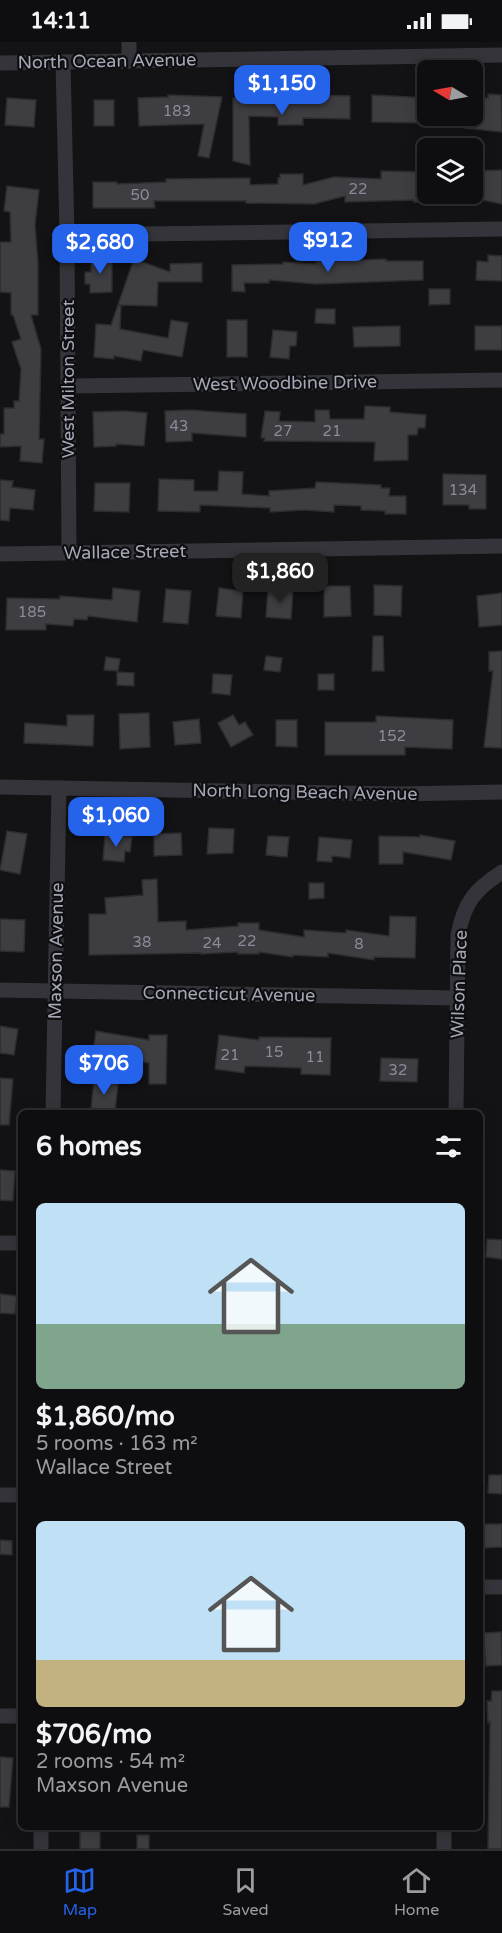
<!DOCTYPE html>
<meta charset="utf-8">
<style>
:root{--surface:#0e0e10;--page:#171719;--text:#f1f3f6;--muted:#9b9c9f;--line:#2e2e30;--accent:#2563eb}
body{margin:0;font-family:"Varela Round",sans-serif;background:var(--page);color:var(--text);height:100vh;display:flex;flex-direction:column;font-size:22px;white-space:nowrap}
*{box-sizing:border-box;margin:0}
p{font-size:20px;color:var(--muted)}
.icon{flex:none;width:33px;height:33px;fill:none;stroke:currentColor;stroke-width:2;stroke-linecap:round;stroke-linejoin:round}
.map{position:relative;flex:1;overflow:hidden}
.panel{position:absolute;left:18px;top:1068px;width:465px;height:720px;display:flex;flex-direction:column;background:var(--surface);border-radius:9px;box-shadow:0 3px 15px #0003,0 0 0 2px var(--line)}
.panel>*{flex:none}
.needle{width:39px;rotate:280deg}
.tools{position:absolute;left:417px;top:18px;display:grid;gap:12px}
.tools a{display:grid;place-items:center;width:66px;height:66px;border-radius:9px;background:var(--surface);box-shadow:0 3px 15px #0003,0 0 0 2px var(--line);font-size:30px}
.price{position:absolute;translate:-50% -51px;padding:0 14px;border-radius:12px;background:var(--accent);color:#fff;font-size:20px;line-height:39px;filter:drop-shadow(0 2px 3px #0008)}
.price::after{content:'';position:absolute;left:50%;top:36px;width:18px;height:14px;margin-left:-9px;background:inherit;clip-path:polygon(0 0,100% 0,50% 100%)}
.price.on{background:#222;color:#fff}
ul{padding:0;list-style:none}
li{display:grid;align-content:center;gap:12px;height:318px;padding:0 18px}
li span{display:grid;place-items:center;height:186px;border-radius:9px;color:#555}
li>.icon{margin-inline-start:auto}
span .icon{width:108px;height:108px;fill:#fffc;stroke-width:1}
li b{font-size:26px}
h2{display:flex;justify-content:space-between;align-items:center;height:72px;padding:0 18px;font-size:26px}
.status{display:flex;justify-content:space-between;align-items:center;height:42px;padding:0 30px;background:var(--surface);direction:ltr}
.status svg{height:16px;fill:currentColor}
.menu{display:flex;justify-content:space-around;align-items:center;height:84px;border-top:2px solid var(--line);background:var(--surface);font-size:16px;color:var(--muted)}
.menu a{display:grid;justify-items:center;gap:3px}
.menu .on{color:var(--accent)}
.map>svg:first-child{display:block}
.building{fill:#3d3d42;stroke:#2d2d31;stroke-width:1.5}
.lines{fill:none;stroke-linecap:round;stroke-linejoin:round}
.minor{stroke:#34343a;stroke-width:15}
.labels{text-anchor:middle;dominant-baseline:central;stroke-width:4.5;stroke-linejoin:round;paint-order:stroke}
.number-label{font-size:15px;fill:#8a8c99}
.street-label{font-size:18px;fill:#a4a7b6;stroke:#0e0e10}
</style>
<div class="status"><b>14:11</b><svg viewBox="0 0 49 12"><path d="M0 12V9h3v3zM5 12V6h3v6zM10 12V3h3v9zM15 12V0h3v12zM26 1h20v11H26zM47 4h2v5h-2z"/></svg></div>
<div class="map">
<svg width="502" height="1807" viewBox="0 0 502 1807">
<rect width="100%" height="100%" fill="#131315"/>
<!-- building -->
<g class="building">
<polygon points="488,52 501,53 502,90 465,86 466,74 472,74 472,55 488,56"/>
<polygon points="168,53 222,55 209,116 198,114 204,82 139,84 138,56 168,55"/>
<polygon points="314,53 350,54 350,77 303,76 303,83 278,83 278,75 249,74 250,123 233,119 233,56 314,56"/>
<polygon points="372,53 428,56 428,81 372,80"/>
<polygon points="7,56 36,58 34,85 5,83"/>
<rect x="94" y="58" width="20" height="26"/>
<polygon points="502,128 502,162 472,156 472,129"/>
<polygon points="381,129 428,130 428,160 414,160 414,158 345,160 345,154 314,162 246,161 246,159 154,159 155,166 93,166 93,140 117,140 117,142 166,140 166,137 250,136 250,143 278,142 278,136 280,136 280,132 303,132 303,143 334,135 381,137"/>
<polygon points="7,144 39,148 35,183 38,222 38,273 31,273 41,307 39,397 44,397 42,421 20,419 21,404 0,405 0,392 4,392 4,366 14,366 14,359 19,359 21,327 12,300 21,297 13,273 11,273 11,251 0,250 0,200 11,200 10,170 4,169"/>
<polygon points="488,213 502,214 502,239 476,238 477,219 488,220"/>
<polygon points="91,214 112,214 112,250 90,251 90,242 85,242 85,230 91,230"/>
<polygon points="134,217 170,230 170,222 202,221 202,240 158,240 157,264 118,263 121,263 120,287 168,296 171,278 188,281 182,315 143,308 141,319 114,314 114,317 94,315 96,282 111,283"/>
<polygon points="386,217 386,219 423,219 423,238 316,242 269,238 269,241 244,241 245,250 232,249 232,223 283,222 283,220 316,222 316,220"/>
<polygon points="429,247 450,247 450,262 429,263"/>
<polygon points="316,267 335,267 335,282 315,281"/>
<rect x="227" y="278" width="20" height="37"/>
<polygon points="400,284 400,304 354,305 353,285"/>
<rect x="475" y="284" width="27" height="24"/>
<polygon points="273,288 297,290 296,304 290,304 289,317 270,315"/>
<polygon points="365,364 390,365 390,370 426,373 425,386 418,386 417,393 408,393 408,418 374,419 375,400 264,399 265,396 261,396 265,369 280,370 279,379 315,380 315,368 329,368 330,377 364,377"/>
<polygon points="190,368 246,372 246,395 192,391 192,399 166,400 165,369"/>
<polygon points="125,369 147,371 144,404 116,402 116,404 94,405 93,370"/>
<polygon points="219,429 243,430 242,452 269,454 269,449 315,446 316,440 381,443 381,446 390,446 389,454 406,454 406,472 385,472 385,469 361,468 361,464 334,463 334,470 304,468 270,470 270,466 200,463 200,470 158,469 159,437 194,438 194,449 218,449"/>
<polygon points="443,432 486,433 486,467 469,467 469,463 443,463"/>
<polygon points="0,438 13,439 12,445 35,448 33,468 10,466 9,479 0,478"/>
<polygon points="95,441 130,441 129,470 94,469"/>
<polygon points="374,543 402,544 401,574 374,573"/>
<polygon points="324,544 350,544 351,574 324,575"/>
<polygon points="113,546 140,549 137,580 88,574 87,578 74,577 73,584 46,582 46,588 6,588 7,556 60,557 60,554 112,558"/>
<polygon points="219,546 243,549 241,576 216,574"/>
<polygon points="166,547 191,549 188,582 163,580"/>
<polygon points="268,547 293,549 291,577 266,575"/>
<polygon points="502,551 502,583 479,585 477,554"/>
<polygon points="373,594 383,594 384,629 372,629"/>
<polygon points="502,609 502,706 484,705 493,629 489,629 489,610"/>
<polygon points="266,614 282,616 280,630 264,628"/>
<polygon points="106,615 120,617 118,629 104,628"/>
<polygon points="117,630 134,631 134,644 117,643"/>
<polygon points="213,632 232,633 230,653 212,651"/>
<rect x="318" y="632" width="16" height="16"/>
<polygon points="149,671 150,705 120,707 119,672"/>
<polygon points="67,673 94,673 93,704 24,701 25,681 67,684"/>
<polygon points="233,673 239,683 245,680 253,693 231,705 218,681"/>
<polygon points="376,674 453,678 452,707 405,705 405,713 325,713 325,680 376,680"/>
<polygon points="199,677 201,701 175,703 173,680"/>
<polygon points="276,678 297,678 297,705 276,704"/>
<polygon points="209,786 234,787 233,811 207,812"/>
<polygon points="7,789 27,792 20,832 0,828"/>
<polygon points="181,791 182,813 154,814 154,792"/>
<polygon points="105,793 132,795 130,810 125,809 124,820 103,818"/>
<polygon points="420,793 455,799 451,818 403,810 403,822 379,822 379,794 420,795"/>
<polygon points="268,794 289,795 287,815 266,813"/>
<polygon points="319,795 352,798 350,816 332,814 332,820 317,819"/>
<polygon points="157,837 158,880 186,879 186,888 238,884 238,881 259,881 259,888 304,895 304,888 346,891 346,888 389,894 390,874 416,875 415,916 374,915 374,918 328,911 328,915 293,913 293,915 259,910 259,912 238,912 238,910 201,912 201,911 89,913 89,872 106,872 105,856 143,853 142,838"/>
<polygon points="309,841 324,841 324,856 309,857"/>
<polygon points="0,877 25,878 24,910 0,909"/>
<polygon points="0,984 18,987 14,1013 0,1011"/>
<polygon points="96,989 149,998 149,993 167,993 166,1042 149,1042 149,1021 93,1011"/>
<polygon points="219,993 259,998 259,995 331,996 330,1033 301,1032 301,1026 245,1024 244,1031 215,1027"/>
<polygon points="381,1016 418,1017 417,1040 380,1039"/>
<polygon points="0,1036 13,1037 9,1083 0,1083"/>
<polygon points="94,1039 118,1042 115,1069 91,1066"/>
<polygon points="0,1128 15,1129 13,1159 0,1158"/>
<polygon points="487,1197 502,1198 502,1217 486,1215"/>
<polygon points="0,1252 17,1254 15,1272 0,1271"/>
<polygon points="489,1433 502,1433 502,1452 488,1451"/>
<polygon points="481,1482 502,1482 502,1505 481,1506"/>
<polygon points="0,1498 12,1499 12,1513 0,1512"/>
<polygon points="501,1590 502,1623 486,1624 483,1591"/>
<polygon points="492,1649 502,1649 502,1807 488,1807 490,1680 488,1681 487,1659 491,1659"/>
<polygon points="0,1715 13,1716 9,1765 0,1765"/>
<rect x="80" y="1787" width="20" height="20"/>
<rect x="137" y="1793" width="12" height="14"/>
</g>
<g class="lines">
<!-- minor -->
<g class="minor">
<polyline points="129,0 129,19"/>
<polyline points="63,20 67,193 69,511"/>
<polyline points="0,21 502,13"/>
<polyline points="67,193 502,187"/>
<polyline points="69,344 502,338"/>
<polyline points="0,512 502,504"/>
<polyline points="0,745 398,752 502,750"/>
<polyline points="0,948 458,956"/>
<polyline points="53,1071 59,746"/>
<path d="M456,1071L458,893C464,861 475,847 502,830"/>
<polyline points="0,1201 21,1201"/>
<polyline points="0,1453 21,1453"/>
<polyline points="480,1545 502,1545"/>
<polyline points="0,1674 21,1674"/>
<polyline points="41,1807 41,1785"/>
<polyline points="444,1807 444,1785"/>
</g>
</g>
<g class="labels">
<!-- number labels -->
<g class="number-label">
<text x="177" y="69">183</text>
<text x="358" y="147">22</text>
<text x="140" y="153">50</text>
<text x="179" y="384">43</text>
<text x="283" y="389">27</text>
<text x="332" y="389">21</text>
<text x="463" y="448">134</text>
<text x="32" y="570">185</text>
<text x="392" y="694">152</text>
<text x="247" y="899">22</text>
<text x="142" y="900">38</text>
<text x="212" y="901">24</text>
<text x="359" y="902">8</text>
<text x="274" y="1010">15</text>
<text x="230" y="1013">21</text>
<text x="315" y="1015">11</text>
<text x="398" y="1028">32</text>
</g>
<!-- street labels -->
<g class="street-label">
<text transform="translate(107 19) rotate(-1)">North Ocean Avenue</text>
<text transform="translate(68 337) rotate(-90)">West Milton Street</text>
<text transform="translate(285 341) rotate(-1)">West Woodbine Drive</text>
<text transform="translate(125 510) rotate(-1)">Wallace Street</text>
<text transform="translate(305 750) rotate(1)">North Long Beach Avenue</text>
<text transform="translate(56 909) rotate(-89)">Maxson Avenue</text>
<text transform="translate(459 942) rotate(-88)">Wilson Place</text>
<text transform="translate(229 952) rotate(1)">Connecticut Avenue</text>
</g>
</g>
</svg>
<div class="tools">
<a><svg class="needle" viewBox="-14 -14 28 28"><path d="M0-13l5 13h-10z" fill="#e53935"/><path d="M0 13l5-13h-10z" fill="#9b9c9f"/></svg></a>
<a><svg class="icon" aria-label="layers" viewBox="0 0 24 24"><path d="M12 4l9 5-9 5-9-5zM3 14l9 5 9-5"/></svg></a>
</div>
<b class="price" style="left:282px;top:74px">$1,150</b>
<b class="price" style="left:328px;top:231px">$912</b>
<b class="price" style="left:100px;top:233px">$2,680</b>
<b class="price on" style="left:280px;top:562px">$1,860</b>
<b class="price" style="left:116px;top:806px">$1,060</b>
<b class="price" style="left:104px;top:1054px">$706</b>
<section class="panel">
<h2>6 homes<svg class="icon" aria-label="filters" viewBox="0 0 24 24"><path d="M4 7h16M4 17h16"/><circle cx="9" cy="7" r="2"/><circle cx="15" cy="17" r="2"/></svg></h2>
<ul>
<li><span style="background:linear-gradient(#bfe0f5 65%,#7fa58c 0)"><svg class="icon" aria-label="home" viewBox="0 0 24 24"><path d="M3 11l9-7 9 7M6 9v11h12V9"/></svg></span><div><b>$1,860/mo</b><p>5 rooms · 163 m²</p><p>Wallace Street</p></div></li>
<li><span style="background:linear-gradient(#bfe0f5 75%,#c2b280 0)"><svg class="icon" aria-label="home" viewBox="0 0 24 24"><path d="M3 11l9-7 9 7M6 9v11h12V9"/></svg></span><div><b>$706/mo</b><p>2 rooms · 54 m²</p><p>Maxson Avenue</p></div></li>
</ul>
</section>
</div>
<nav class="menu">
<a class="on"><svg class="icon" aria-label="map" viewBox="0 0 24 24"><path d="M3 6l6-2 6 2 6-2v14l-6 2-6-2-6 2zM9 4v14M15 6v14"/></svg>Map</a>
<a><svg class="icon" aria-label="saved" viewBox="0 0 24 24"><path d="M7 4h10v16l-5-4-5 4z"/></svg>Saved</a>
<a><svg class="icon" aria-label="home" viewBox="0 0 24 24"><path d="M3 11l9-7 9 7M6 9v11h12V9"/></svg>Home</a>
</nav>
